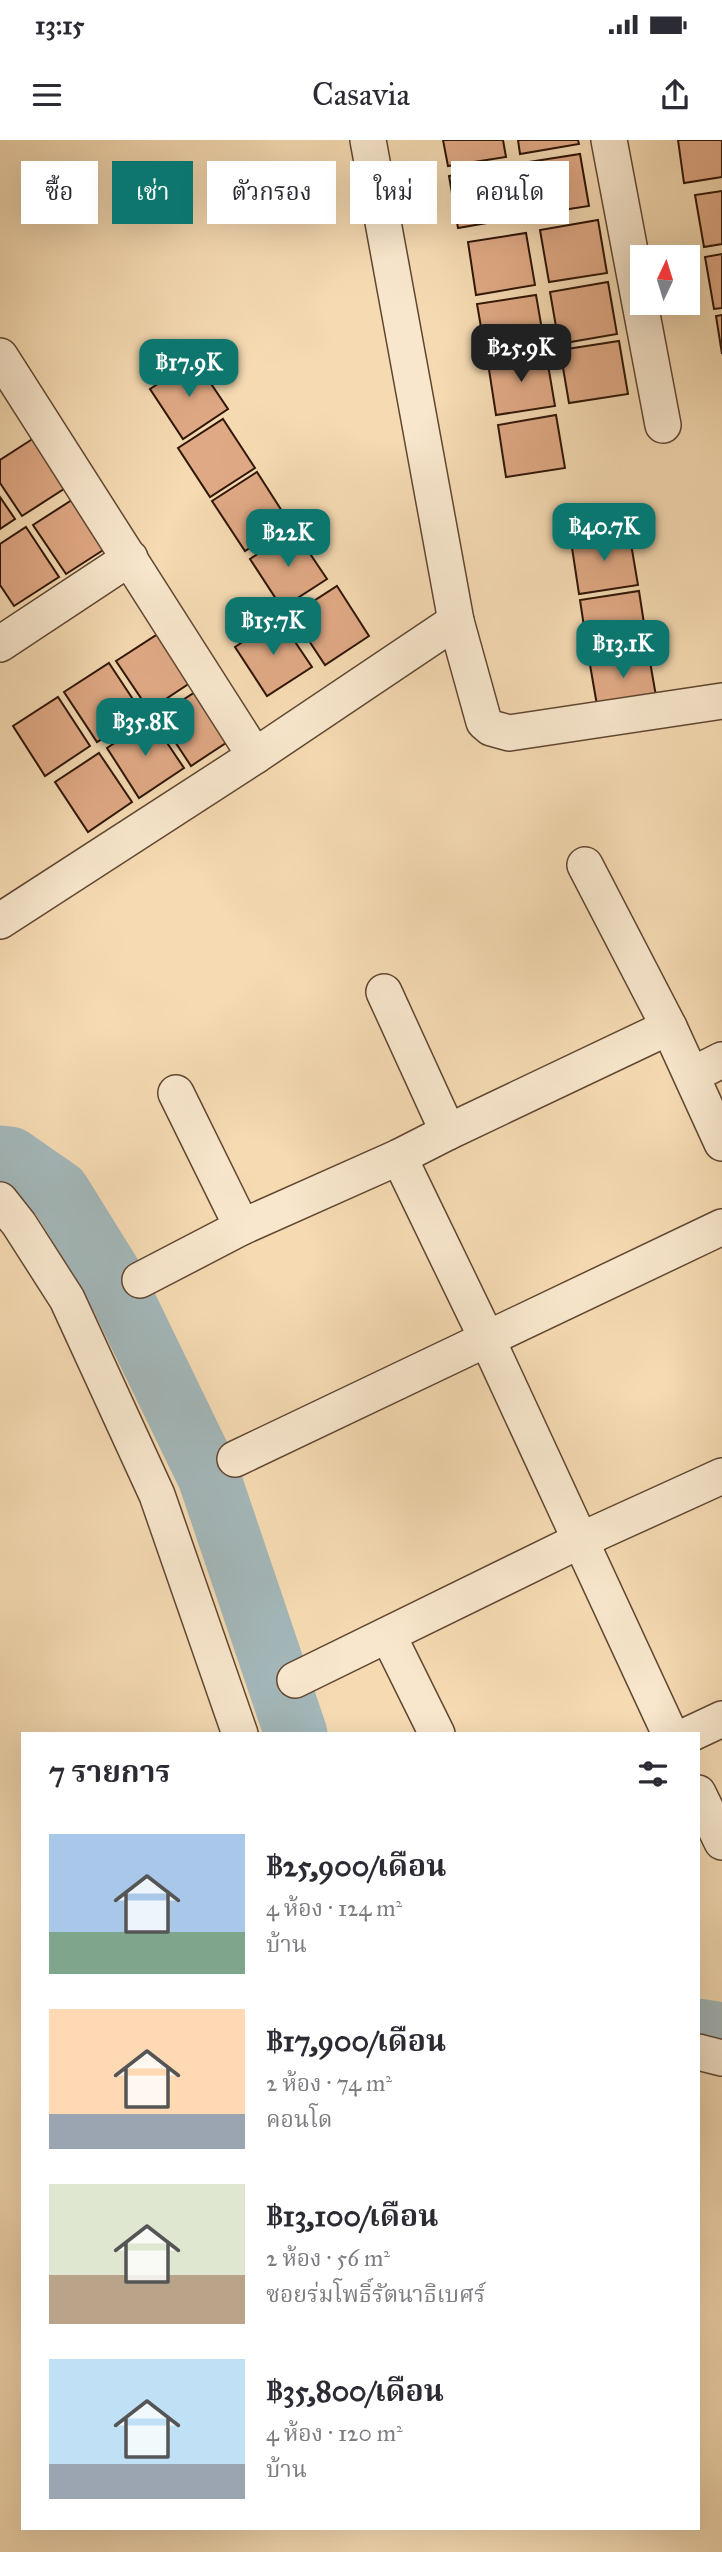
<!DOCTYPE html>
<html lang="th">
<meta charset="utf-8">
<style>
:root{--surface:#fff;--page:#f7f7f7;--text:#2b2b33;--muted:#7c7c81;--accent:#0f766e}
body{margin:0;font-family:"IM FELL Great Primer","Noto Serif Thai",serif;background:var(--page);color:var(--text);height:100vh;display:flex;flex-direction:column;font-size:26px;white-space:nowrap}
*{box-sizing:border-box;margin:0}
p{font-size:23px;color:var(--muted)}
.icon{flex:none;width:38px;height:38px;fill:none;stroke:currentColor;stroke-width:2;stroke-linecap:round;stroke-linejoin:round}
.map{position:relative;flex:1;overflow:hidden}
.sheet{position:absolute;left:21px;top:1592px;width:679px;height:798px;display:flex;flex-direction:column;background:var(--surface);border-radius:0px;box-shadow:0 7px 28px #0002}
.sheet>*{flex:none}
.guide{position:absolute;left:21px;top:21px;width:681px;height:63px;display:flex;gap:14px}
.needle{width:46px;rotate:4deg}
.controls{position:absolute;left:630px;top:105px;display:grid;gap:14px}
.controls a{display:grid;place-items:center;width:70px;height:70px;border-radius:0px;background:var(--surface);box-shadow:0 7px 28px #0002;font-size:35px}
.price{position:absolute;translate:-50% -60px;padding:0 16px;border-radius:14px;background:var(--accent);color:#fff;font-size:23px;line-height:46px;filter:drop-shadow(0 2px 4px #0008)}
.price::after{content:'';position:absolute;left:50%;top:42px;width:21px;height:16px;margin-left:-10px;background:inherit;clip-path:polygon(0 0,100% 0,50% 100%)}
.price.on{background:#222;color:#fff}
ul{padding:0;list-style:none}
li{display:flex;align-items:center;gap:21px;height:175px;padding:0 28px}
li span{display:grid;place-items:center;flex:none;width:196px;height:140px;border-radius:0px;color:#555}
li>.icon{margin-inline-start:auto}
span .icon{width:84px;height:84px;fill:#fffc;stroke-width:1}
li b{font-size:30px}
h2{display:flex;justify-content:space-between;align-items:center;height:84px;padding:0 28px;font-size:30px}
.tag{padding:0 24px;border-radius:0px;background:var(--surface);box-shadow:0 7px 28px #0002;font-size:24px;line-height:63px}
.tag.on{background:var(--accent);color:#fff}
.status{display:flex;justify-content:space-between;align-items:center;height:49px;padding:0 35px;background:var(--surface);direction:ltr}
.status svg{height:19px;fill:currentColor}
header{display:flex;justify-content:space-between;align-items:center;height:91px;padding:0 28px;background:var(--surface);font-size:32px;font-weight:600}
.map>svg:first-child{display:block}
.lines{fill:none;stroke-linecap:round;stroke-linejoin:round}
.river{stroke:#a3b7b9;stroke-width:63}
.building{fill:#e0a985;stroke:#2f1607;stroke-width:2}
.street-casing{stroke:#604732;stroke-width:38}
.street{stroke:#f8e7cd;stroke-width:35}
</style>
<div class="status"><b>13:15</b><svg viewBox="0 0 49 12"><path d="M0 12V9h3v3zM5 12V6h3v6zM10 12V3h3v9zM15 12V0h3v12zM26 1h20v11H26zM47 4h2v5h-2z"/></svg></div>
<header><svg class="icon" aria-label="menu" viewBox="0 0 24 24"><path d="M4 6h16M4 12h16M4 18h16"/></svg>Casavia<svg class="icon" aria-label="share" viewBox="0 0 24 24"><path d="M12 15V3M7 8l5-5 5 5M5 13v7h14v-7"/></svg></header>
<div class="map">
<svg width="722" height="2412" viewBox="0 0 722 2412">
<rect width="100%" height="100%" fill="#f5dab2"/>
<filter id="stains"><feTurbulence type="fractalNoise" baseFrequency=".00286" numOctaves="4"/><feColorMatrix values="0 0 0 0 .2 0 0 0 0 .09 0 0 0 0 .02 0 0 0 .5 -.17"/></filter>
<radialGradient id="worn" r=".72"><stop offset=".6" stop-color="#630" stop-opacity="0"/><stop offset="1" stop-color="#630" stop-opacity=".3"/></radialGradient>
<g class="lines">
<!-- river -->
<g class="river">
<polyline points="0,1017 10,1018 59,1052 113,1139 209,1337 296,1594"/>
<polyline points="698,1890 722,1894"/>
</g>
</g>
<!-- building -->
<g class="building">
<polygon points="443,0 503,0 506,17 448,26"/>
<polygon points="518,0 578,0 579,4 520,14"/>
<polygon points="678,0 722,0 722,37 684,43"/>
<polygon points="580,14 589,66 530,75 522,23"/>
<polygon points="508,26 516,78 458,88 449,36"/>
<polygon points="722,51 722,104 704,107 695,55"/>
<polygon points="598,80 607,133 549,142 540,90"/>
<polygon points="526,93 535,145 476,155 468,102"/>
<polygon points="722,114 722,168 714,169 705,117"/>
<polygon points="608,142 617,194 559,204 550,152"/>
<polygon points="536,155 545,207 486,216 477,164"/>
<polygon points="722,175 722,214 716,176"/>
<polygon points="619,201 628,254 569,263 560,210"/>
<polygon points="546,213 555,266 496,275 488,223"/>
<polygon points="195,220 228,269 183,299 150,249"/>
<polygon points="556,275 565,328 506,337 498,285"/>
<polygon points="223,279 255,328 210,357 178,308"/>
<polygon points="34,298 67,347 22,376 0,343 0,320"/>
<polygon points="257,332 289,382 245,411 212,361"/>
<polygon points="78,356 111,405 66,434 33,385"/>
<polygon points="0,357 15,379 0,389"/>
<polygon points="26,387 59,437 14,466 0,445 0,404"/>
<polygon points="294,390 327,439 282,468 250,419"/>
<polygon points="629,392 638,445 579,454 571,401"/>
<polygon points="337,446 369,496 325,525 292,475"/>
<polygon points="639,451 647,503 588,513 580,460"/>
<polygon points="279,478 312,527 267,556 235,507"/>
<polygon points="161,492 193,541 149,570 116,521"/>
<polygon points="648,510 657,562 598,571 589,519"/>
<polygon points="109,523 142,573 97,602 64,552"/>
<polygon points="203,547 235,597 191,626 158,576"/>
<polygon points="58,557 90,606 45,636 13,586"/>
<polygon points="151,579 184,628 139,658 107,608"/>
<polygon points="99,613 132,662 88,692 55,642"/>
</g>
<g class="lines">
<!-- street casing -->
<g class="street-casing">
<g id="street">
<polyline points="368,0 456,481 484,582 491,588 509,593 722,561"/>
<polyline points="609,0 663,285"/>
<polyline points="0,216 255,616"/>
<polyline points="0,504 130,418"/>
<polyline points="585,725 669,887 722,1003"/>
<polyline points="0,781 255,616 456,481"/>
<polyline points="384,852 448,992"/>
<polyline points="692,935 722,920"/>
<polyline points="176,953 242,1087"/>
<polyline points="399,1017 488,1201 670,1594"/>
<polyline points="0,1060 19,1084 67,1159 157,1355 240,1594"/>
<polyline points="140,1140 242,1087 399,1017 448,992 669,887"/>
<polyline points="235,1319 722,1087"/>
<polyline points="388,1495 437,1594"/>
<polyline points="295,1540 579,1401 722,1336"/>
<polyline points="690,1594 722,1579"/>
<polyline points="698,1653 722,1702"/>
<polyline points="698,1912 722,1918"/>
</g>
</g>
<!-- street -->
<use href="#street" class="street"/>
</g>
<rect width="100%" height="100%" filter="url(#stains)"/>
<rect width="100%" height="100%" fill="url(#worn)"/>
</svg>
<div class="controls">
<a><svg class="needle" viewBox="-14 -14 28 28"><path d="M0-13l5 13h-10z" fill="#e53935"/><path d="M0 13l5-13h-10z" fill="#7c7c81"/></svg></a>
</div>
<b class="price on" style="left:521px;top:244px">฿25.9K</b>
<b class="price" style="left:189px;top:259px">฿17.9K</b>
<b class="price" style="left:604px;top:423px">฿40.7K</b>
<b class="price" style="left:288px;top:429px">฿22K</b>
<b class="price" style="left:273px;top:517px">฿15.7K</b>
<b class="price" style="left:623px;top:540px">฿13.1K</b>
<b class="price" style="left:145px;top:618px">฿35.8K</b>
<div class="guide">
<a class="tag">ซื้อ</a>
<a class="tag on">เช่า</a>
<a class="tag">ตัวกรอง</a>
<a class="tag">ใหม่</a>
<a class="tag">คอนโด</a>
</div>
<section class="sheet">
<h2>7 รายการ<svg class="icon" aria-label="filters" viewBox="0 0 24 24"><path d="M4 7h16M4 17h16"/><circle cx="9" cy="7" r="2"/><circle cx="15" cy="17" r="2"/></svg></h2>
<ul>
<li><span style="background:linear-gradient(#a9c7e8 70%,#7fa58c 0)"><svg class="icon" aria-label="home" viewBox="0 0 24 24"><path d="M3 11l9-7 9 7M6 9v11h12V9"/></svg></span><div><b>฿25,900/เดือน</b><p>4 ห้อง · 124 m²</p><p>บ้าน</p></div></li>
<li><span style="background:linear-gradient(#ffd9b3 75%,#9aa5b1 0)"><svg class="icon" aria-label="home" viewBox="0 0 24 24"><path d="M3 11l9-7 9 7M6 9v11h12V9"/></svg></span><div><b>฿17,900/เดือน</b><p>2 ห้อง · 74 m²</p><p>คอนโด</p></div></li>
<li><span style="background:linear-gradient(#dfe7d0 65%,#b9a48a 0)"><svg class="icon" aria-label="home" viewBox="0 0 24 24"><path d="M3 11l9-7 9 7M6 9v11h12V9"/></svg></span><div><b>฿13,100/เดือน</b><p>2 ห้อง · 56 m²</p><p>ซอยร่มโพธิ์รัตนาธิเบศร์</p></div></li>
<li><span style="background:linear-gradient(#bfe0f5 75%,#9aa5b1 0)"><svg class="icon" aria-label="home" viewBox="0 0 24 24"><path d="M3 11l9-7 9 7M6 9v11h12V9"/></svg></span><div><b>฿35,800/เดือน</b><p>4 ห้อง · 120 m²</p><p>บ้าน</p></div></li>
</ul>
</section>
</div>
